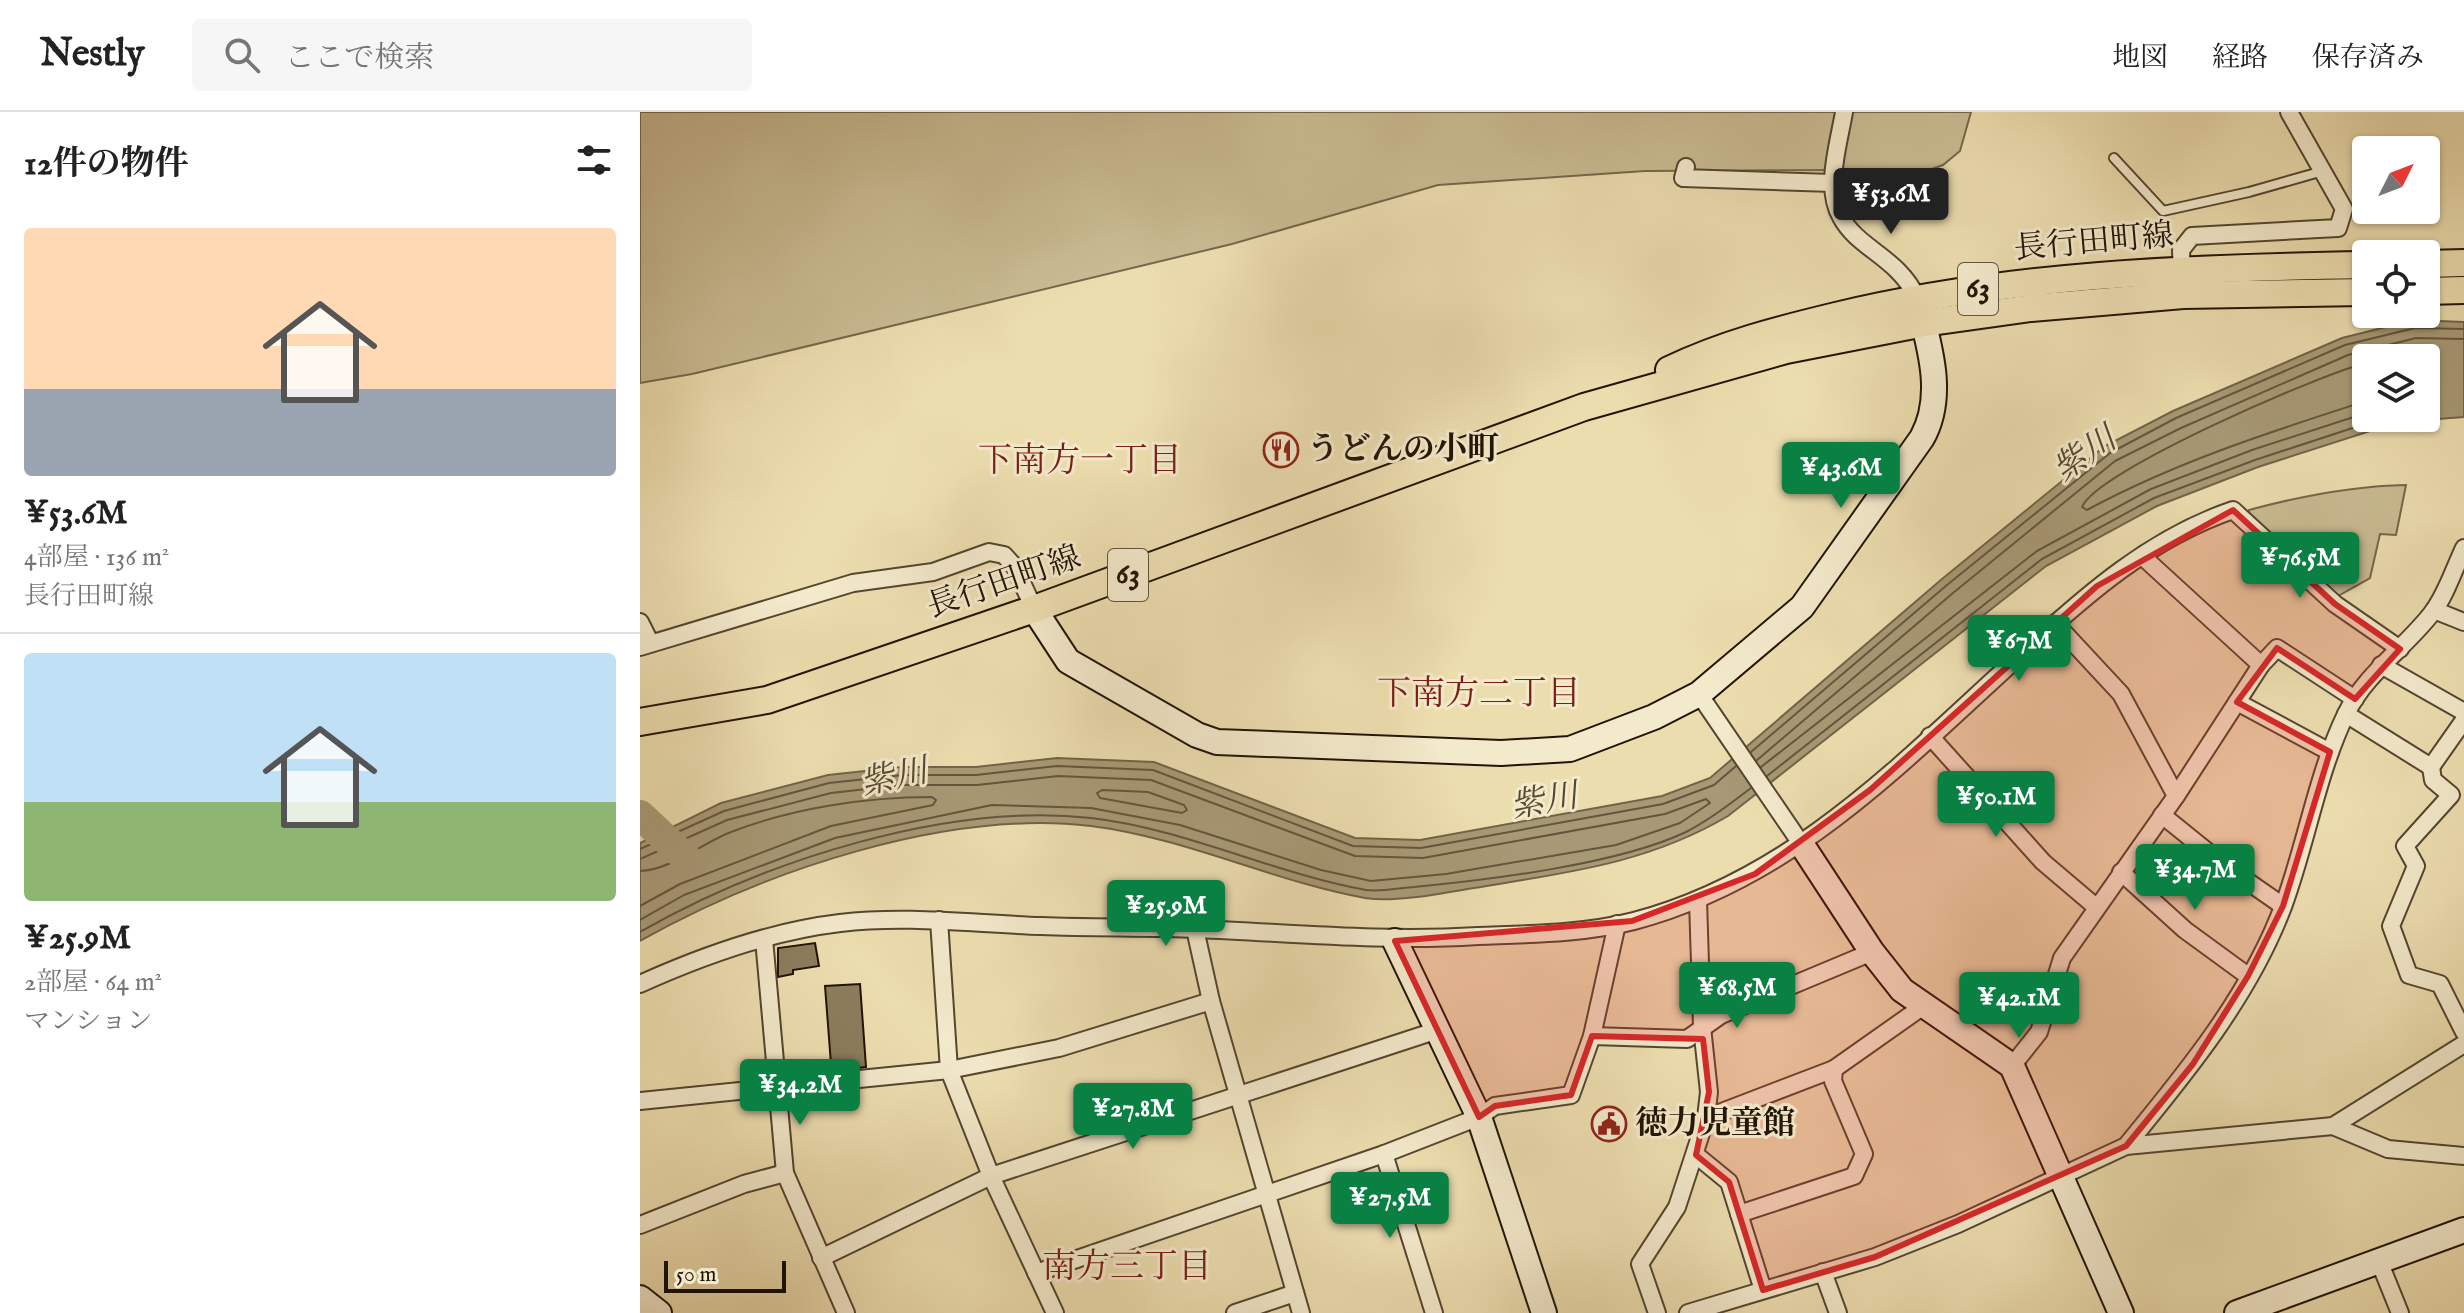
<!DOCTYPE html>
<html lang="ja">
<meta charset="utf-8">
<style>
:root{--surface:#fff;--page:#f6f6f6;--text:#222;--muted:#767676;--line:#e0e0e0;--accent:#0b8043}
body{margin:0;font-family:"IM FELL English","Noto Serif JP",serif;background:var(--page);color:var(--text);height:100vh;display:flex;flex-direction:column;font-size:30px;white-space:nowrap}
*{box-sizing:border-box;margin:0}
p{font-size:26px;color:var(--muted)}
.icon{flex:none;width:44px;height:44px;fill:none;stroke:currentColor;stroke-width:2;stroke-linecap:round;stroke-linejoin:round}
.map{position:relative;flex:1;overflow:hidden}
.drawer{display:flex;flex-direction:column;background:var(--surface);width:640px}
.drawer>*{flex:none}
.needle{width:52px;rotate:48deg}
.tools{position:absolute;left:1712px;top:24px;display:grid;gap:16px}
.tools a{display:grid;place-items:center;width:88px;height:88px;border-radius:8px;background:var(--surface);box-shadow:0 2px 6px #0004;font-size:40px}
.scale{position:absolute;left:24px;bottom:20px;width:122px;box-sizing:border-box;padding-left:8px;border:4px solid #211404;border-top:0;font-size:22px;line-height:28px;white-space:nowrap;color:#211404;-webkit-text-stroke:6px #f3e9cb;paint-order:stroke}
.price{position:absolute;translate:-50% -68px;padding:0 18px;border-radius:8px;background:var(--accent);color:#fff;font-size:26px;line-height:52px;filter:drop-shadow(0 2px 4px #0008)}
.price::after{content:'';position:absolute;left:50%;top:48px;width:24px;height:18px;margin-left:-12px;background:inherit;clip-path:polygon(0 0,100% 0,50% 100%)}
.price.active{background:#222;color:#fff}
ul{padding:0;list-style:none}
li{display:grid;align-content:center;gap:16px;height:424px;padding:0 24px}
li+li{border-top:2px solid var(--line)}
li span{display:grid;place-items:center;height:248px;border-radius:8px;color:#555}
li>.icon{margin-inline-start:auto}
span .icon{width:144px;height:144px;fill:#fffc;stroke-width:1}
li b{font-size:34px}
h2{display:flex;justify-content:space-between;align-items:center;height:96px;padding:0 24px;font-size:34px}
header{display:flex;align-items:center;gap:48px;box-sizing:border-box;height:112px;padding:0 40px;background:var(--surface);border-bottom:2px solid var(--line)}
header strong{font-size:38px}
nav{display:flex;gap:44px;margin-inline-start:auto;font-size:28px}
.search{width:560px;height:72px;background:var(--page);display:flex;align-items:center;gap:20px;box-sizing:border-box;padding:0 28px;border-radius:8px;color:var(--muted);font-size:30px}
main{display:flex;flex:1;min-height:0}
.map>svg:first-child{display:block}
.green{fill:#c9bb92;stroke:#75684b;stroke-width:2}
.water{fill:#a79975;stroke:#716448;stroke-width:2;fill-rule:evenodd}
.lines{fill:none;stroke-linecap:round;stroke-linejoin:round}
.shore{stroke:#64563c;stroke-width:2}
.river{stroke:#a79975;stroke-width:30}
.building{fill:#8b7d5d;stroke:#211404;stroke-width:2}
.lane-casing{stroke:#54462f;stroke-width:12}
.street-casing{stroke:#54462f;stroke-width:20}
.secondary-casing{stroke:#211404;stroke-width:28}
.primary-casing{stroke:#211404;stroke-width:30}
.lane{stroke:#f3e9cb;stroke-width:8}
.street{stroke:#f3e9cb;stroke-width:16}
.secondary{stroke:#f3e9cb;stroke-width:24}
.primary{stroke:#ecddaf;stroke-width:26}
.marked{fill:#d62828;fill-opacity:0.2;stroke:#d62828;stroke-width:6;stroke-linejoin:round}
.labels{text-anchor:middle;dominant-baseline:central;stroke-width:6;stroke-linejoin:round;paint-order:stroke}
.shield{fill:#f3e9cb;stroke:#605440;stroke-width:2}
.shield-label{font-size:30px;font-weight:bold;fill:#211404}
.street-label{font-size:32px;fill:#211404;stroke:#f3e9cb}
.poi-label{font-size:32px;font-weight:bold;fill:#211404;stroke:#f3e9cb;text-anchor:start}
.water-label{font-size:34px;font-style:italic;fill:#574931;stroke:#f3e9cb}
.neighbourhood-label{font-size:34px;fill:#7a1f14;stroke:#f3e9cb}
</style>
<header>
<strong>Nestly</strong>
<div class="search"><svg class="icon" aria-label="search" viewBox="0 0 24 24"><circle cx="10" cy="10" r="6"/><path d="M15 15l6 6"/></svg>ここで検索</div>
<nav><a>地図</a><a>経路</a><a>保存済み</a></nav>
</header>
<main>
<section class="drawer">
<h2>12件の物件<svg class="icon" aria-label="filters" viewBox="0 0 24 24"><path d="M4 7h16M4 17h16"/><circle cx="9" cy="7" r="2"/><circle cx="15" cy="17" r="2"/></svg></h2>
<ul>
<li><span style="background:linear-gradient(#ffd9b3 65%,#9aa5b1 0)"><svg class="icon" aria-label="home" viewBox="0 0 24 24"><path d="M3 11l9-7 9 7M6 9v11h12V9"/></svg></span><div><b>¥53.6M</b><p>4部屋 · 136 m²</p><p>長行田町線</p></div></li>
<li><span style="background:linear-gradient(#bfe0f5 60%,#8fb573 0)"><svg class="icon" aria-label="home" viewBox="0 0 24 24"><path d="M3 11l9-7 9 7M6 9v11h12V9"/></svg></span><div><b>¥25.9M</b><p>2部屋 · 64 m²</p><p>マンション</p></div></li>
</ul>
</section>
<div class="map">
<svg width="1824" height="1201" viewBox="0 0 1824 1201">
<rect width="100%" height="100%" fill="#ecddaf"/>
<filter id="stains"><feTurbulence type="fractalNoise" baseFrequency=".0025" numOctaves="4"/><feColorMatrix values="0 0 0 0 .2 0 0 0 0 .09 0 0 0 0 .02 0 0 0 .5 -.17"/></filter>
<radialGradient id="worn" r=".72"><stop offset=".6" stop-color="#630" stop-opacity="0"/><stop offset="1" stop-color="#630" stop-opacity=".3"/></radialGradient>
<!-- green -->
<g class="green">
<polygon points="0,0 1331,0 1320,39 1303,53 1272,64 1200,58 1005,59 798,73 592,132 52,262 0,271"/>
<path d="M1766,373L1756,423L1740,422L1730,466L1698,484L1608,404L1609,398C1661,384 1712,374 1766,373Z"/>
</g>
<!-- water -->
<path class="water" d="M1774,208L1824,210V305L1758,310L1618,355L1517,394L1406,454L1088,704C1007,752 924,761 834,776C804,781 754,791 725,786C632,769 546,726 451,714C307,697 124,759 0,829V731L81,691L188,663L262,655H336L417,646L514,650L715,726L780,728L1022,684L1070,666L1302,467L1465,334L1533,299L1702,226ZM1726,246H1786V306H1726Z"/>
<g class="lines">
<!-- shore -->
<g class="shore">
<path d="M1726,251C1681,262 1456,359 1442,395L1447,398C1536,350 1630,320 1726,289"/>
<polyline points="1111,640 1307,473 1470,341 1536,306 1705,233 1775,216 1824,217"/>
<polyline points="1116,649 1313,481 1475,349 1541,316 1708,243 1776,226 1824,227"/>
<polyline points="1121,655 1397,439 1511,377 1612,338 1726,301"/>
<polyline points="1127,664 1402,447 1514,386 1615,348 1743,306"/>
<polygon points="462,678 508,680 544,693 547,698 542,701 460,686 457,681"/>
<polyline points="0,737 84,699 189,671 263,663 336,663 417,654 513,658 713,734 781,736 1023,692 1074,673 1096,654"/>
<polyline points="0,747 87,708 191,681 263,673 337,673 418,664 511,668 715,744 783,746 1025,702 1066,687 1070,691 1040,711 976,733 806,762 731,769 681,758 540,713 451,696 352,693 195,726 44,783 0,808"/>
<path d="M0,759C31,758 62,731 91,720C153,696 226,685 292,685L296,688L293,693L191,714L40,772L0,794"/>
<path d="M0,820C124,749 307,690 451,706C546,717 632,761 726,778C741,780 759,776 774,775C849,768 979,752 1046,720C1069,708 1090,692 1111,676"/>
</g>
<!-- river -->
<polyline class="river" points="0,703 48,748"/>
</g>
<!-- building -->
<g class="building">
<polygon points="175,831 179,854 153,858 153,862 138,865 138,836"/>
<polygon points="220,872 226,955 208,957 207,951 191,952 185,874"/>
</g>
<g class="lines">
<!-- lane casing -->
<g class="lane-casing">
<polyline id="lane" points="1474,46 1523,99 1609,80 1683,59"/>
</g>
<!-- street casing -->
<g class="street-casing">
<g id="street">
<path d="M1204,0C1199,31 1184,76 1201,105C1218,137 1258,145 1277,186"/>
<polyline points="1046,55 1043,66 1193,71"/>
<polyline points="1542,165 1541,138 1552,124 1698,116 1704,97 1649,0"/>
<polyline points="1502,444 1621,553"/>
<polyline points="1794,498 1824,510"/>
<polyline points="0,510 10,530"/>
<polyline points="1415,511 1481,582 1536,684"/>
<polyline points="0,535 213,471 293,460 349,440 364,443 375,455 394,497"/>
<polyline points="1741,553 1824,600"/>
<polyline points="1059,582 1162,733"/>
<polyline points="1597,590 1690,640"/>
<polyline points="1706,602 1791,655 1824,608"/>
<polyline points="1290,624 1403,750 1456,795"/>
<polyline points="1791,655 1793,668 1811,683 1765,734 1776,754 1751,814 1769,863 1800,872 1824,920"/>
<polyline points="1522,703 1584,753 1643,794"/>
<polyline points="1481,760 1545,818 1608,864"/>
<polyline points="299,808 309,958 351,1064 415,1201"/>
<polyline points="555,817 571,889 661,1201"/>
<polyline points="124,827 145,1061 206,1201"/>
<path d="M0,872C62,844 132,819 200,811C267,803 335,812 401,814C453,816 506,815 558,817C654,821 742,830 838,824C889,822 943,822 994,809C1156,766 1264,648 1385,539C1447,482 1511,426 1593,398L1695,492L1760,537"/>
<polyline points="952,924 1047,927 1081,903 1232,840"/>
<polyline points="1372,954 1399,920 1422,846 1536,684 1621,553 1637,536 1715,587"/>
<polyline points="0,989 309,958 419,936 571,889"/>
<polyline points="1066,1006 1194,957"/>
<polyline points="1693,1014 1748,1037 1824,1044"/>
<path d="M1486,1034C1546,961 1611,882 1644,792C1667,729 1677,662 1706,602C1726,561 1765,536 1792,501C1806,483 1814,457 1824,436"/>
<polyline points="744,1042 794,1201"/>
<polyline points="1056,1043 1089,1070 1123,1178"/>
<polyline points="1099,1102 1214,1064 1224,1042 1193,969 1194,957 1282,895"/>
<polyline points="0,1113 104,1072 145,1061"/>
<polyline points="181,1146 351,1064 798,918"/>
<polyline points="1739,1149 1760,1201"/>
<polyline points="1183,1160 1198,1201"/>
<polyline points="396,1161 744,1042 839,1005 855,994 931,983 952,924 977,812"/>
<polyline points="595,1201 655,1181"/>
<polyline points="1017,1201 1000,1152 1037,1095 1066,1006 1069,980 1062,915 1058,788"/>
<polyline points="1048,1201 1235,1145 1318,1112 1486,1034 1693,1014 1824,932"/>
</g>
</g>
<!-- secondary casing -->
<g class="secondary-casing">
<g id="secondary">
<path d="M394,497L428,549L557,623L577,630L861,641L930,637L1014,605L1059,582L1162,495L1282,326C1305,285 1290,236 1279,193"/>
<polyline points="1162,733 1232,840 1262,878 1372,954 1481,1201"/>
<polyline points="755,829 839,1005 904,1201"/>
<polyline points="0,1186 19,1201"/>
<polyline points="1597,1201 1824,1118"/>
</g>
</g>
<!-- primary casing -->
<g class="primary-casing">
<g id="primary">
<polyline points="1786,152 1824,151"/>
<polyline points="1786,179 1824,178"/>
<path d="M1029,258C1083,232 1138,218 1196,204C1371,162 1547,156 1726,153"/>
<polyline points="0,610 127,588 394,497 944,295 1146,238 1284,211 1391,196 1543,183 1726,180"/>
</g>
</g>
<!-- lane -->
<use href="#lane" class="lane"/>
<!-- street -->
<use href="#street" class="street"/>
<!-- secondary -->
<use href="#secondary" class="secondary"/>
<!-- primary -->
<use href="#primary" class="primary"/>
</g>
<!-- marked area -->
<path class="marked" d="M1593,398L1695,492L1760,537L1715,587L1637,536L1597,590L1690,640L1643,794L1608,864L1553,952L1486,1034L1235,1145L1123,1178L1089,1070L1056,1043L1069,980L1063,927L952,924L931,983L855,994L839,1005L755,829L992,809L1115,762L1230,678L1457,474Z"/>
<!-- icons -->
<defs>
<g id="restaurant-ring" transform="scale(1.8)"><circle r="9.5" fill="#f3e9cb" stroke="#8f2418" stroke-width="1.5"/><path d="M-5-6h1v4h1v-4h1v4h1v-4h1v5L-1.5 .5V6h-2V.5L-5-1ZM5-6V6H3V1.5H1.5Q1.5-4 5-6Z" fill="#8f2418"/></g>
<g id="civic-ring" transform="scale(1.8)"><circle r="9.5" fill="#f3e9cb" stroke="#8f2418" stroke-width="1.5"/><path d="M-.6-6.5H3V-4.5H.6V-3L4-1V1h2V6H-6V1h2V-1L-.6-3ZM-1.2 2.5V6h2.4V2.5Z" fill="#8f2418"/></g>
</defs>
<g fill-rule="evenodd">
<use href="#restaurant-ring" x="641" y="338"/>
<use href="#civic-ring" x="969" y="1012"/>
</g>
<g class="labels">
<!-- shield labels -->
<g class="shield">
<rect x="1318" y="151" width="40" height="52" rx="6"/>
<rect x="468" y="437" width="40" height="52" rx="6"/>
</g>
<g class="shield-label">
<text x="1338" y="177">63</text>
<text x="488" y="463">63</text>
</g>
<!-- street labels -->
<g class="street-label">
<text transform="translate(1454 131) rotate(-5)">長行田町線</text>
<text transform="translate(364 471) rotate(-19)">長行田町線</text>
</g>
<!-- poi labels -->
<g class="poi-label">
<text x="667" y="338">うどんの小町</text>
<text x="995" y="1012">徳力児童館</text>
</g>
<!-- water labels -->
<g class="water-label">
<text transform="translate(1445 343) rotate(-34)">紫川</text>
<text transform="translate(254 666) rotate(-12)">紫川</text>
<text transform="translate(904 690) rotate(-10)">紫川</text>
</g>
<!-- neighbourhood labels -->
<g class="neighbourhood-label">
<text x="440" y="349">下南方一丁目</text>
<text x="839" y="582">下南方二丁目</text>
<text x="487" y="1155">南方三丁目</text>
</g>
</g>
<rect width="100%" height="100%" filter="url(#stains)"/>
<rect width="100%" height="100%" fill="url(#worn)"/>
</svg>
<div class="tools">
<a><svg class="needle" viewBox="-14 -14 28 28"><path d="M0-13l5 13h-10z" fill="#e53935"/><path d="M0 13l5-13h-10z" fill="#767676"/></svg></a>
<a><svg class="icon" aria-label="locate" viewBox="0 0 24 24"><circle cx="12" cy="12" r="6"/><path d="M12 2v4M12 18v4M2 12h4M18 12h4"/></svg></a>
<a><svg class="icon" aria-label="layers" viewBox="0 0 24 24"><path d="M12 4l9 5-9 5-9-5zM3 14l9 5 9-5"/></svg></a>
</div>
<div class="scale">50 m</div>
<b class="price active" style="left:1251px;top:124px">¥53.6M</b>
<b class="price" style="left:1201px;top:398px">¥43.6M</b>
<b class="price" style="left:1660px;top:488px">¥76.5M</b>
<b class="price" style="left:1379px;top:571px">¥67M</b>
<b class="price" style="left:1356px;top:727px">¥50.1M</b>
<b class="price" style="left:1555px;top:800px">¥34.7M</b>
<b class="price" style="left:526px;top:836px">¥25.9M</b>
<b class="price" style="left:1097px;top:918px">¥68.5M</b>
<b class="price" style="left:1379px;top:928px">¥42.1M</b>
<b class="price" style="left:160px;top:1015px">¥34.2M</b>
<b class="price" style="left:493px;top:1039px">¥27.8M</b>
<b class="price" style="left:750px;top:1128px">¥27.5M</b>
</div>
</main>
